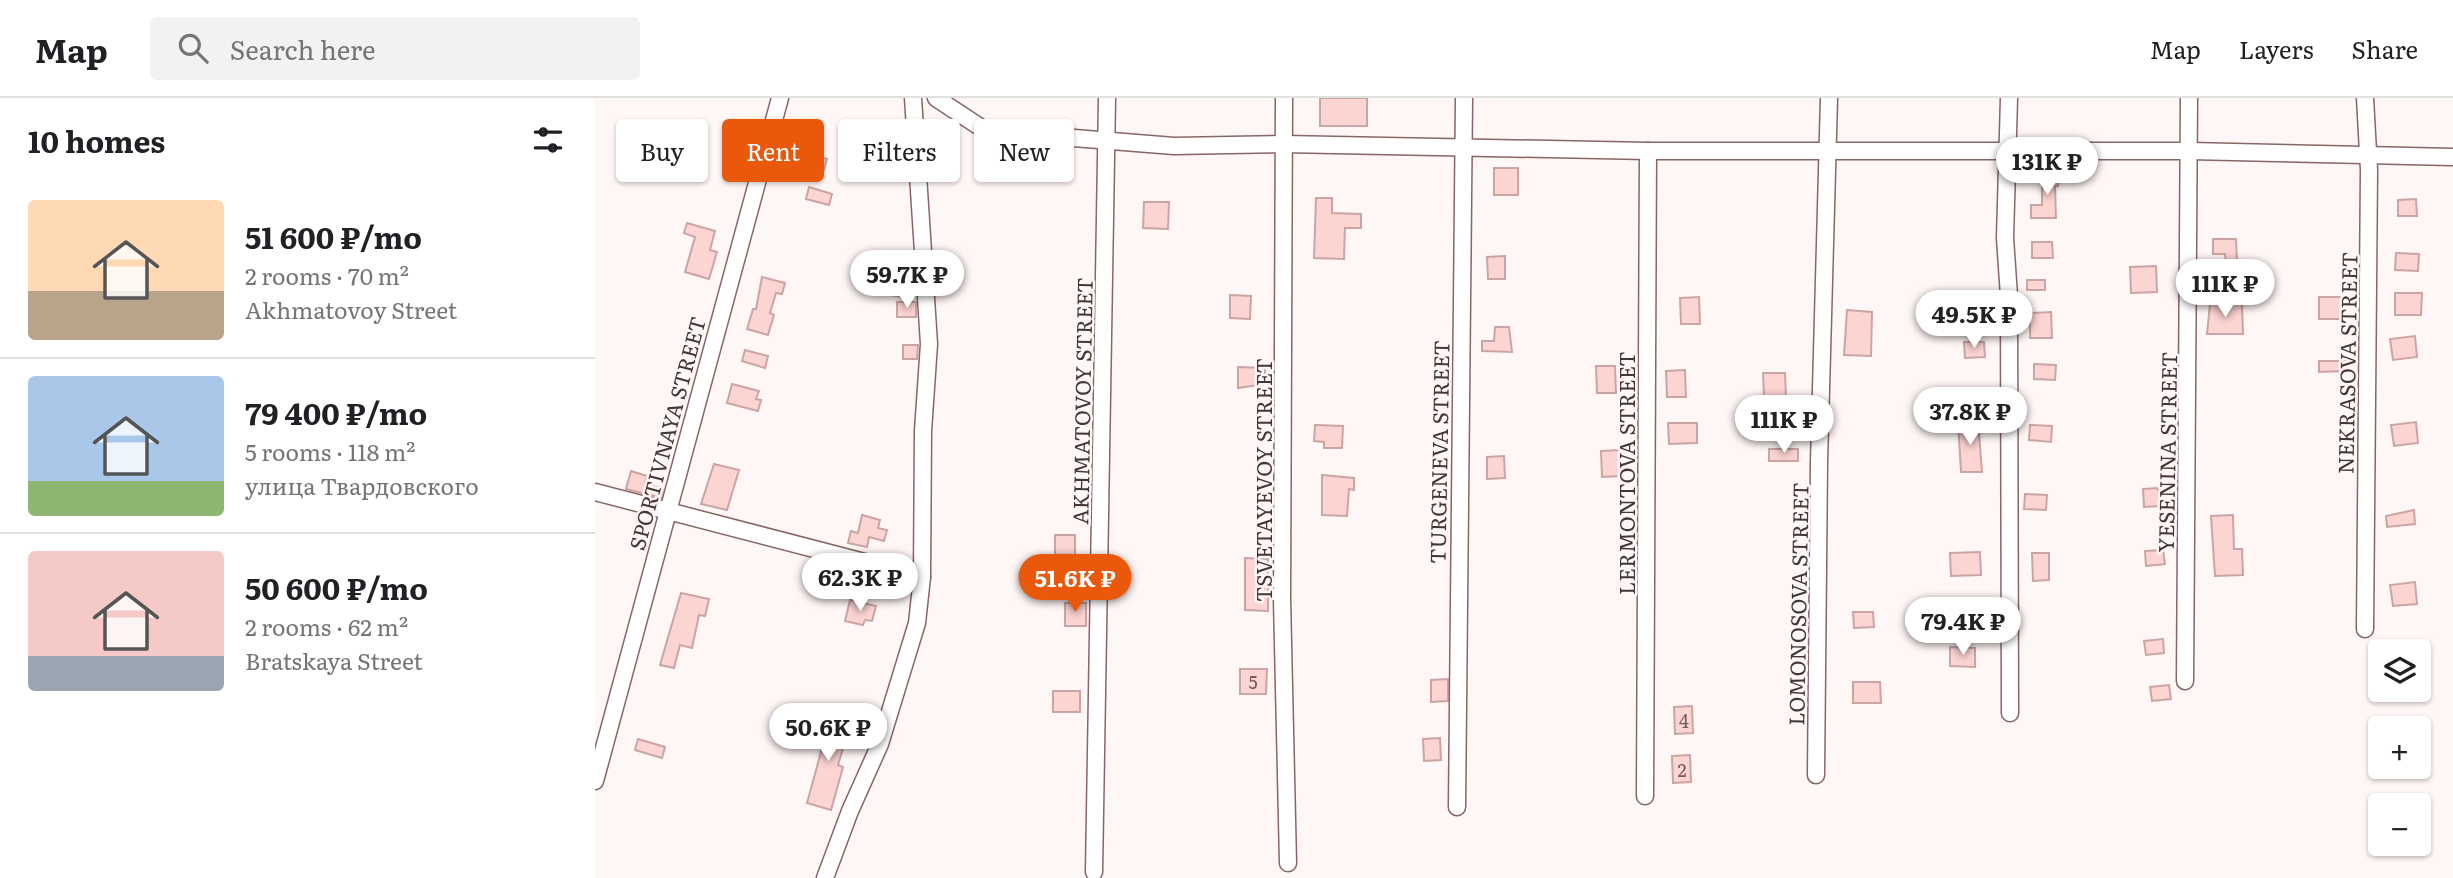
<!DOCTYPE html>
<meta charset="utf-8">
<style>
:root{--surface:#fff;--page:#f2f2f2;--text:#202124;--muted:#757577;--line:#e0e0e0;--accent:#ea580c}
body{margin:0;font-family:Literata,serif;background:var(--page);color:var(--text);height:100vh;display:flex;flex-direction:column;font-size:26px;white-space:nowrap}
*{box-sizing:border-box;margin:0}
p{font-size:23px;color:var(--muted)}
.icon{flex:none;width:38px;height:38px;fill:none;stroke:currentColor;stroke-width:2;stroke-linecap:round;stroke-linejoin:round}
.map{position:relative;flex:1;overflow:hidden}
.details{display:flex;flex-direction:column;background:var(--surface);width:595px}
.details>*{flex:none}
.guide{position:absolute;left:21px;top:21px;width:665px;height:63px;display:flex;gap:14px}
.fabs{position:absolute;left:1773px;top:541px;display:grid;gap:14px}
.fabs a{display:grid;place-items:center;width:63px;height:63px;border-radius:7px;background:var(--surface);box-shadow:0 2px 5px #0004;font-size:35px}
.price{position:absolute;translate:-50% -60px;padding:0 16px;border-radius:24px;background:#fff;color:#222;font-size:23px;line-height:46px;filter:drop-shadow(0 2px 4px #0008)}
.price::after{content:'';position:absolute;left:50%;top:42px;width:21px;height:16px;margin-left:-10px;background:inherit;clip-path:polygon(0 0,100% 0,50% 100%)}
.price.active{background:var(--accent);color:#fff}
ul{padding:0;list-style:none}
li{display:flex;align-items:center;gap:21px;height:175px;padding:0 28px}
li+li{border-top:2px solid var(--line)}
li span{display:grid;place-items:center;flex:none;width:196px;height:140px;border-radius:7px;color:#555}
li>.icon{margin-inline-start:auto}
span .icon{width:84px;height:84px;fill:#fffc;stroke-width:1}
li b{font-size:30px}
h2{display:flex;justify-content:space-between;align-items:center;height:84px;padding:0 28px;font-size:30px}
.pill{padding:0 24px;border-radius:7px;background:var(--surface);box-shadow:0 2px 5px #0004;font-size:24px;line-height:63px}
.pill.active{background:var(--accent);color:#fff}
header{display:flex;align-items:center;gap:42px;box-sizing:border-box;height:98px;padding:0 35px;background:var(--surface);border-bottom:2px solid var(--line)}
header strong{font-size:33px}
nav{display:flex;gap:38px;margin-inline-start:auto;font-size:24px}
.search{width:490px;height:63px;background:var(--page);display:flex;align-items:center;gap:18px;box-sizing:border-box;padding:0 24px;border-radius:7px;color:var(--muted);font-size:26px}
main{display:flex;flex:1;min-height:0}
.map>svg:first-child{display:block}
.building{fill:#fcd4d2;stroke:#cba5a3;stroke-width:2}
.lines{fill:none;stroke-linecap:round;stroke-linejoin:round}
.minor-casing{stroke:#886664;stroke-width:19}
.minor{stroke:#fff;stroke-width:16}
.labels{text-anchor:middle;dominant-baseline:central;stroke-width:5;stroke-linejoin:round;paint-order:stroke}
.number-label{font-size:18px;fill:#735e5c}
.street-label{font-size:21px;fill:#453635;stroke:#fff7f6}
</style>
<header>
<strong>Map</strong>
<div class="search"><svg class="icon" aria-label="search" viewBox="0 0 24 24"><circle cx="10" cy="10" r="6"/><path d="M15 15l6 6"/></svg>Search here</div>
<nav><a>Map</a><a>Layers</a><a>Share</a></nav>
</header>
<main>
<section class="details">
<h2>10 homes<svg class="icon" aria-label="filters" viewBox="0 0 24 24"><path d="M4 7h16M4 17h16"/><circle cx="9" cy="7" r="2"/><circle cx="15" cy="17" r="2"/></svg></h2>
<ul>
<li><span style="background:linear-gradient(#ffd9b3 65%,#b9a48a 0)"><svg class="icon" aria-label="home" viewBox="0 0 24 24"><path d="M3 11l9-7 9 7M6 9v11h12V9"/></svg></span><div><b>51 600 ₽/mo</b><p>2 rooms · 70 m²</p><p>Akhmatovoy Street</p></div></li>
<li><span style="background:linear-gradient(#a9c7e8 75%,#8fb573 0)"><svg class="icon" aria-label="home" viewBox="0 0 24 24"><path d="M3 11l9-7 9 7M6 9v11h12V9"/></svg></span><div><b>79 400 ₽/mo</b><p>5 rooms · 118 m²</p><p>улица Твардовского</p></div></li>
<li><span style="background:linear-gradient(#f6c9c9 75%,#9aa5b1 0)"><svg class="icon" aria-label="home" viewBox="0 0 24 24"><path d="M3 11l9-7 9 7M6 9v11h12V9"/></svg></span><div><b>50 600 ₽/mo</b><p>2 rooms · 62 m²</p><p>Bratskaya Street</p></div></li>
</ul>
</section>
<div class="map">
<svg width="1858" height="780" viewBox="0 0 1858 780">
<rect width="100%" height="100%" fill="#fff7f6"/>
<!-- building -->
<g class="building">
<rect x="725" y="0" width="47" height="28"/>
<polygon points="209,54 232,61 229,72 206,66"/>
<rect x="899" y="70" width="24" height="27"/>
<polygon points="1447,73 1463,73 1463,88 1460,88 1461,120 1436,120 1436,107 1447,107"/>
<polygon points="214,89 237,96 234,107 211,101"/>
<polygon points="721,100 737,100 737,115 766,116 766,130 750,130 749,161 719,160"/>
<polygon points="1821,101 1822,118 1803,118 1803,102"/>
<polygon points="549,104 574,104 573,131 548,130"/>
<polygon points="92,125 120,133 115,152 122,154 114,181 90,174 100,139 89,135"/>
<polygon points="1618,141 1641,141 1642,165 1631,165 1630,156 1618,156"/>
<polygon points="1437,144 1457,144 1458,160 1437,160"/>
<polygon points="1801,155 1824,156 1823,173 1800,172"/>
<polygon points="910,158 910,181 893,181 892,159"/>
<polygon points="1561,168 1562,194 1536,195 1535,169"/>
<polygon points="167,179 190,185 187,196 181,195 175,215 179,217 173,237 152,231 158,211 161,211"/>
<polygon points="289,182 313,184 311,199 287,196"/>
<rect x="1432" y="182" width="18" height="10"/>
<polygon points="1800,195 1827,195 1826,217 1800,217"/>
<polygon points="635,197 656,198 655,221 635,220"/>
<polygon points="1104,199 1105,226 1086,226 1085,200"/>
<rect x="1724" y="199" width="26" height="22"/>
<rect x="302" y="204" width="19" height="15"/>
<polygon points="1615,206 1647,206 1648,236 1612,236"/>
<polygon points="1365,207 1385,207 1385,222 1365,223"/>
<polygon points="1252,212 1277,214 1276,258 1249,257"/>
<polygon points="1456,214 1457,240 1435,240 1435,215"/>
<polygon points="900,229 914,229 917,254 887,253 887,243 899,243"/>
<polygon points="1820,238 1822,259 1798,262 1795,241"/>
<polygon points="1369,244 1389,244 1390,259 1370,260"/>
<polygon points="308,247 323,247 322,261 308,261"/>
<polygon points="150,252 173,258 170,270 147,263"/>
<polygon points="1724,263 1751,263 1751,273 1724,274"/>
<polygon points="1439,266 1461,267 1460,282 1439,281"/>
<polygon points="1001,268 1020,268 1021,295 1002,295"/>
<polygon points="643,269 670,270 670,286 643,290"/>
<polygon points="1090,272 1091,299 1072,299 1071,273"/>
<polygon points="1168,275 1190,275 1191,299 1169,299"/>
<polygon points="137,286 164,293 161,301 166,302 163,313 132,305"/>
<polygon points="1383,323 1387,374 1366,374 1363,324"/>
<polygon points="1821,324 1823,345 1799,348 1796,327"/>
<polygon points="1073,325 1102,325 1102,345 1074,346"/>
<polygon points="720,327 748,328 747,350 729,350 729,344 719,343"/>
<polygon points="1435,327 1457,328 1456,344 1434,342"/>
<rect x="1174" y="351" width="29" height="12"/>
<polygon points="1025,352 1026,378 1007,379 1006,353"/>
<polygon points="909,358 910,380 892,381 892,359"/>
<polygon points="119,366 144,372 132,412 106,406"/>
<polygon points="36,373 52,378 50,386 68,391 66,400 31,391"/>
<polygon points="727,377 759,380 759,392 754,391 752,418 727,417"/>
<polygon points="1563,390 1564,408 1549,409 1548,391"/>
<polygon points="1430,396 1452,397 1451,412 1429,411"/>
<polygon points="1819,412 1820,426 1792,429 1791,418"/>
<polygon points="267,417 285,422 283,430 292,432 289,443 274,439 272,449 253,445 256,433 263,435"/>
<polygon points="1638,417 1639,451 1647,451 1648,477 1620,478 1616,418"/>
<rect x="460" y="437" width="20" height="23"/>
<polygon points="1568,452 1570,466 1551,468 1550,453"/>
<polygon points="1385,454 1386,477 1356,478 1355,455"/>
<polygon points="1437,455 1454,455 1454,482 1438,483"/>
<polygon points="650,460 673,461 673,513 650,512"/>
<polygon points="1820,484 1822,506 1798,508 1795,487"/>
<polygon points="86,495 114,501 110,518 104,517 97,550 85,547 79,570 65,567"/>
<polygon points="255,502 281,508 277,523 270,522 268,527 250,523"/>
<rect x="470" y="505" width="21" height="23"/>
<polygon points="1360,508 1385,508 1385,527 1360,526"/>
<polygon points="1258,514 1278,514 1279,529 1259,530"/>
<polygon points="1568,541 1569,555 1551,557 1549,543"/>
<polygon points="1355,549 1380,550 1380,569 1355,568"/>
<polygon points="645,571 672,571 671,596 645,596"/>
<polygon points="853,581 853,603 836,604 836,582"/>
<polygon points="1258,584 1285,584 1286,605 1258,605"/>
<polygon points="1574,587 1576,601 1557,603 1555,589"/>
<rect x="458" y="593" width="27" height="21"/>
<polygon points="1097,608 1098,635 1080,636 1079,609"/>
<polygon points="227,619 255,627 243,667 248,669 236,712 212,705 229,643 220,641"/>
<polygon points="845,640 846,662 829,663 828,641"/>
<polygon points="43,641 70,649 67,660 40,652"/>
<polygon points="1095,657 1096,684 1078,685 1077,658"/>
</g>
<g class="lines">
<!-- minor casing -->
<g class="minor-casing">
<g id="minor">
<polyline points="341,0 391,33 579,48 689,46 1053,53 1595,53 1858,59"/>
<polyline points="689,0 687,501 693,765"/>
<polyline points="1414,0 1410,140 1414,198 1415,615"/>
<polyline points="1770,0 1774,72 1770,531"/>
<polyline points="0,394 327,479"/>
<polyline points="1590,583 1594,0"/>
<polyline points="1221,677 1224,364 1234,0"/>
<polyline points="0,683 185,0"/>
<polyline points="1050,698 1053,53"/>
<polyline points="862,709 869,0"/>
<polyline points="499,774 512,0"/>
<polyline points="230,780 255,713 285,646 322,525 327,479 328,333 334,246 318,0"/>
</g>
</g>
<!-- minor -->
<use href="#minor" class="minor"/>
</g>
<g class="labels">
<!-- number labels -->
<g class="number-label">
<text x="658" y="583">5</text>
<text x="1089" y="622">4</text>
<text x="1087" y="671">2</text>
</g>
<!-- street labels -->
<g class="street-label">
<text transform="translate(1751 265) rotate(-89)">NEKRASOVA STREET</text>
<text transform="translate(486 303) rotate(-89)">AKHMATOVOY STREET</text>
<text transform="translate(71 335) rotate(-75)">SPORTIVNAYA STREET</text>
<text transform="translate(843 354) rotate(-89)">TURGENEVA STREET</text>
<text transform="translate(1571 354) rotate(-89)">YESENINA STREET</text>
<text transform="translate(1030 375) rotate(-90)">LERMONTOVA STREET</text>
<text transform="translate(667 382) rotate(-90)">TSVETAYEVOY STREET</text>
<text transform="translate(1202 506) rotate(-89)">LOMONOSOVA STREET</text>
</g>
</g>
</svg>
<div class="fabs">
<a><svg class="icon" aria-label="layers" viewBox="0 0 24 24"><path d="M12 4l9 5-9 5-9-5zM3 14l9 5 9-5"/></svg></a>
<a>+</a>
<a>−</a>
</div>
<b class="price" style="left:1452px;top:99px">131K ₽</b>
<b class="price" style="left:312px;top:212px">59.7K ₽</b>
<b class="price" style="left:1630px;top:221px">111K ₽</b>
<b class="price" style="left:1379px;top:252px">49.5K ₽</b>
<b class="price" style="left:1375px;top:349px">37.8K ₽</b>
<b class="price" style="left:1189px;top:357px">111K ₽</b>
<b class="price" style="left:265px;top:515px">62.3K ₽</b>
<b class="price active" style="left:480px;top:516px">51.6K ₽</b>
<b class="price" style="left:1368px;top:559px">79.4K ₽</b>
<b class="price" style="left:233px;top:665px">50.6K ₽</b>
<div class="guide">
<a class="pill">Buy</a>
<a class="pill active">Rent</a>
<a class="pill">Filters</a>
<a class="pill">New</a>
</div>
</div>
</main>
